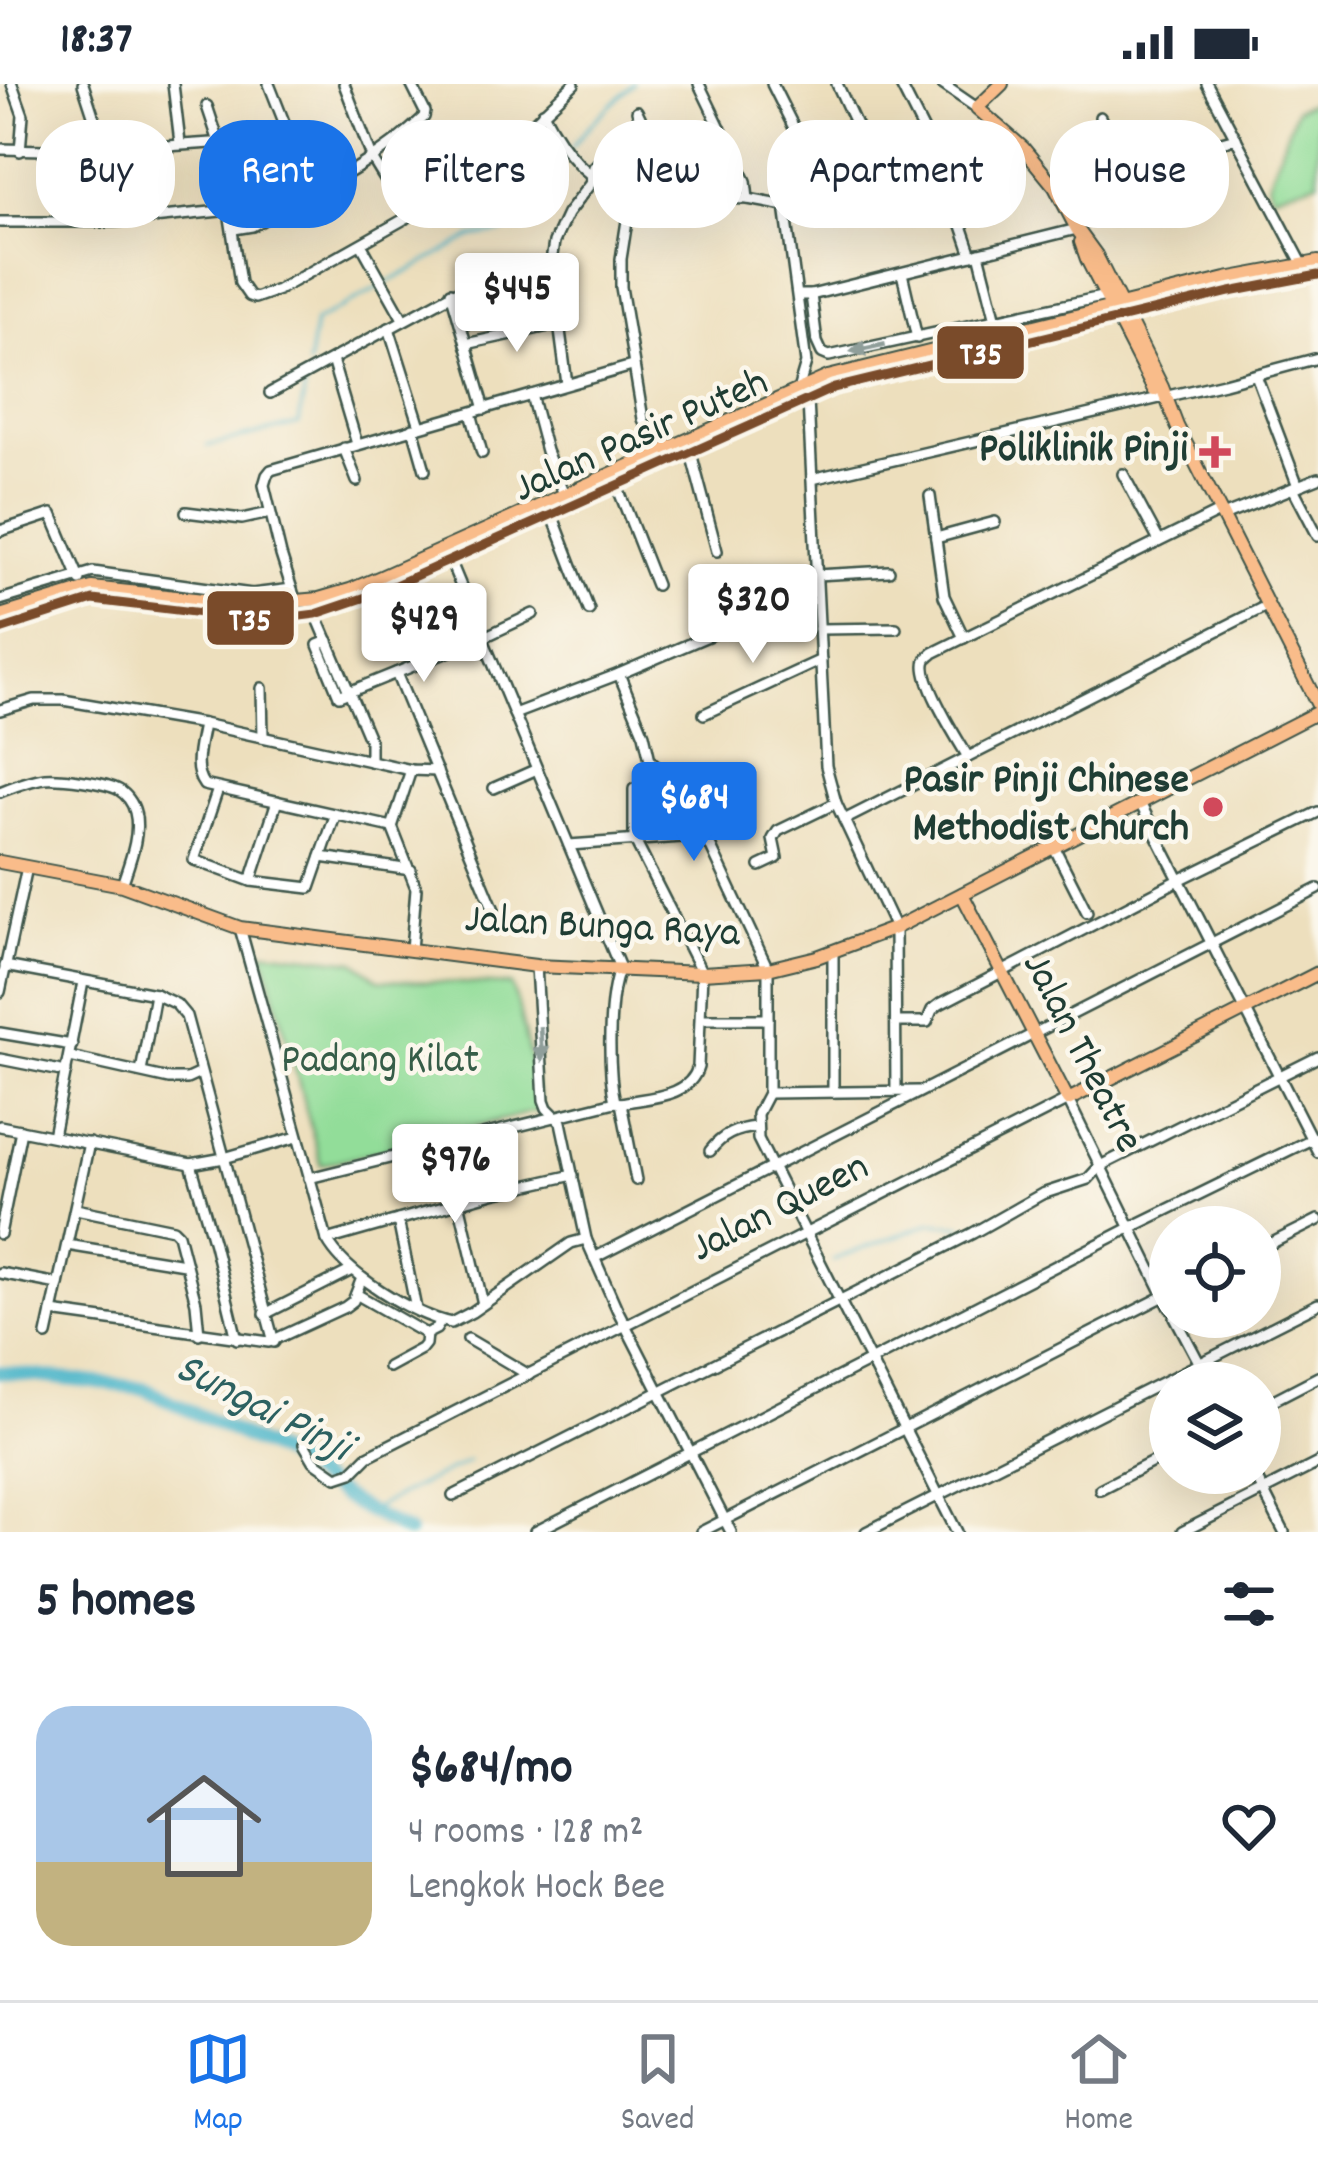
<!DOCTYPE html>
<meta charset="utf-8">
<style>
:root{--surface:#fff;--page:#f6f6f7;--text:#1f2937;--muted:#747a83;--line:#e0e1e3;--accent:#1a73e8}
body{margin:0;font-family:Dekko,sans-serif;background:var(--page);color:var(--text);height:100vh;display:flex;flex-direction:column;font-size:45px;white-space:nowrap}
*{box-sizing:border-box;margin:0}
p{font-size:39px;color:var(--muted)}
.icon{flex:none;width:66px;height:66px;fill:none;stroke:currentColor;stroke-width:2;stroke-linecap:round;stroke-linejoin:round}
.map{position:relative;height:1448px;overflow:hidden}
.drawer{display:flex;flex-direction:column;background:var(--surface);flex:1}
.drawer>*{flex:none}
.guide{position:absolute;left:36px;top:36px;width:1248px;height:108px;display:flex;gap:24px}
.fabs{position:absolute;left:1149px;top:1122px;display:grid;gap:24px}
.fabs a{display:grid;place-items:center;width:132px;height:132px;border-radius:50%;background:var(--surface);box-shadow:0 12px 48px #0002;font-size:60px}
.price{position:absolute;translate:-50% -102px;padding:0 27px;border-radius:12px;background:#fff;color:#222;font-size:39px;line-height:78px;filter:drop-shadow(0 3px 6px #0008)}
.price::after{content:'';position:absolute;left:50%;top:72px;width:36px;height:27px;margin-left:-18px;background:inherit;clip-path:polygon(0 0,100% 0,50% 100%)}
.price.on{background:var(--accent);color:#fff}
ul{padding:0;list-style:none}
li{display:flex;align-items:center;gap:36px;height:300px;padding:0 36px}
li span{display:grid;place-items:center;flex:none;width:336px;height:240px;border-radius:36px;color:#555}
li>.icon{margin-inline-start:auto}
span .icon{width:144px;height:144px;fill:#fffc;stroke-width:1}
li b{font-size:51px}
h2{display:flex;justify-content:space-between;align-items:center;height:144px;padding:0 36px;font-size:51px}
.chip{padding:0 42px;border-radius:48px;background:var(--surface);box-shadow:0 12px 48px #0002;font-size:42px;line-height:108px}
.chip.on{background:var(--accent);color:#fff}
.status{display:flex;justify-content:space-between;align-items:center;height:84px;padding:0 60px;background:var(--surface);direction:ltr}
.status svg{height:33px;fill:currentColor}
.menu{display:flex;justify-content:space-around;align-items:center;height:168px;border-top:3px solid var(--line);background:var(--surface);font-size:33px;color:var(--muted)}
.menu a{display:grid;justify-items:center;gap:6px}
.menu .on{color:var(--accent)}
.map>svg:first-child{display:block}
.green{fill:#92dd99;stroke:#588d66;stroke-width:3}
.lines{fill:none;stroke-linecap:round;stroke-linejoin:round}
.stream{stroke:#4bb5c9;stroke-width:3}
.river{stroke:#4bb5c9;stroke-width:14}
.minor-casing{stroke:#3e5549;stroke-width:14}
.major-casing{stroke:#3e5549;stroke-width:16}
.minor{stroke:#fff;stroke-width:9}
.major{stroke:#f9bc8a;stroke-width:12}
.bus-1-casing{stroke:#fbf7ec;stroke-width:18}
.bus-1{stroke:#7a4b2a;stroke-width:9}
.oneway{fill:#8f9e9a}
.poi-dot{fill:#d1495b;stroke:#fbf7ec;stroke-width:4.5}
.labels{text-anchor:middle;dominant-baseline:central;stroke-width:9;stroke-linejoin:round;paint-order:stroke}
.street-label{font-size:42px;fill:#1f3d34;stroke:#fbf7ec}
.poi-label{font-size:42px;font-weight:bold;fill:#1f3d34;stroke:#fbf7ec;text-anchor:end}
.park-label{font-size:42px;fill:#365d48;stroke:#fbf7ec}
.water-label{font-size:45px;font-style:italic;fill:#2c6161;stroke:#fbf7ec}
.line-badge{stroke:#fbf7ec;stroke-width:4.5}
.badge-label{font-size:33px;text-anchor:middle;font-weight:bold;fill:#fff}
</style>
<div class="status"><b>18:37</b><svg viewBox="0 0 49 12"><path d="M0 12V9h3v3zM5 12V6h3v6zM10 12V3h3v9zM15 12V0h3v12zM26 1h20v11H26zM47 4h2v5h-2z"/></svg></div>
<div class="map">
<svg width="1318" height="1448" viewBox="0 0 1318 1448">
<rect width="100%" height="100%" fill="#fbf7ec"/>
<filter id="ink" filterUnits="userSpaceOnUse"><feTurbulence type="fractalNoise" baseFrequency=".00833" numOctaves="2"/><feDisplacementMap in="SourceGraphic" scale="24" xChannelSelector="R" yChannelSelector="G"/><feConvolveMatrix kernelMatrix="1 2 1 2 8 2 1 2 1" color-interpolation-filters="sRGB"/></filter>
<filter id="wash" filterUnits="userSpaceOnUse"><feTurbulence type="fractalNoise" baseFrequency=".004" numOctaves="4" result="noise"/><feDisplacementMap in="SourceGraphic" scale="48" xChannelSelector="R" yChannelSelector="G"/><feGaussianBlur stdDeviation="2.7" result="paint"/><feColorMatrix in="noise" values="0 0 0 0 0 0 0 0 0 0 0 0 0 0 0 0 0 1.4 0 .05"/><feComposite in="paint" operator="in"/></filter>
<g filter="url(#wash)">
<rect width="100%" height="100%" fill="#eddfbd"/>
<!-- green -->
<g class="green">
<polygon points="1318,16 1318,97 1272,111 1268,99 1296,25"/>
<polygon points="263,867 355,877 379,896 511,901 518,921 541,1026 321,1081"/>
</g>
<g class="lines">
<!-- stream -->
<g class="stream">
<polyline points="572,63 590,41 633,0"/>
<polyline points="308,282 315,238 472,153 504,148 566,71"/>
<polyline points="207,362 299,340 306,296"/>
<polyline points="833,1176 931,1139 962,1142"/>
<polyline points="368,1427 468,1377"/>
</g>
<!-- river -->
<polyline class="river" points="0,1288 143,1304 286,1373 354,1420 408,1448"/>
</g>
</g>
<g filter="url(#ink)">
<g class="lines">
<!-- minor casing -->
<g class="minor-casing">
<g id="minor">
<polyline points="12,0 23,31 20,67"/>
<polyline points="83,0 95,37 90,72 90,102"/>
<polyline points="173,0 180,59"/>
<polyline points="269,0 312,109"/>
<polyline points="344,0 373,76 408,133"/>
<polyline points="699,0 746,97 748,115"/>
<polyline points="772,0 828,112"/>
<polyline points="837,0 882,97"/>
<polyline points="900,0 942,83 972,171"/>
<polyline points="942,0 977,24"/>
<polyline points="1207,0 1303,181"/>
<polyline points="207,22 219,58 217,63"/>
<polyline points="637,27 679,113"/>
<path d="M543,28C563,67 587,98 631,111L748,115L785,122L1023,64"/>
<polyline points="1100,33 1123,84"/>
<polyline points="0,65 91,67 212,59 220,68 240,199 249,212 255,214 278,206 408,133 482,87 574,0"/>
<polyline points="1055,103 1236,54"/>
<polyline points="631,111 621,175 621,203 643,335 658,369"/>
<polyline points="785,122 806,279 798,306"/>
<polyline points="0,138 114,138 230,126"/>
<path d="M234,145L252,142C312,109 374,81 424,33L425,28L411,0"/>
<polyline points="361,160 403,235"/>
<polyline points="979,169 996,236"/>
<polyline points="902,189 917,254"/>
<polyline points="451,208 485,325"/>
<polyline points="798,211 811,211 1077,145"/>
<polyline points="811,211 817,258 822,269 829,272 1106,212"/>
<polyline points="389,244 420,342"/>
<polyline points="466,260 558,240"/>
<polyline points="332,276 357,360"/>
<polyline points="1256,291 1298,402"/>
<polyline points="567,300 551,178 554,158 567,130 590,100 594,83 623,54"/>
<polyline points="270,309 482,194 551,178"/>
<polyline points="531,311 546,367 564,410"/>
<polyline points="808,316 826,682 836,719 895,844 896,1006"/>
<polyline points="471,329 482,369"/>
<polyline points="413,344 425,386"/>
<polyline points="344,364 357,397"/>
<polyline points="691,369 717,467"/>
<polyline points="1123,390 1159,457"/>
<polyline points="812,395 1224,299 1318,274"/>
<polyline points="617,402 656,501"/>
<polyline points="1293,404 1318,452"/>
<polyline points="930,412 944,512 964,554"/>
<polyline points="186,428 242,435 270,429"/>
<polyline points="552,430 589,526"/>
<polyline points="1223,432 1318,394"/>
<polyline points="0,447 52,430 80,496"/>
<polyline points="936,454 995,438"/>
<path d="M450,476L620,884C607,912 608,987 615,1018"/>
<polyline points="816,491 889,487"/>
<polyline points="0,516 93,488 252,510 292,505"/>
<polyline points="296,518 281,471 264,401 267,391 271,386 632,282"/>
<polyline points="316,530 370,657 370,677"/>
<polyline points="819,545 896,544"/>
<polyline points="328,557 318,561 339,612 482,554 533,530"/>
<polyline points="396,589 494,826"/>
<polyline points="619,590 644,650 650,676 658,683 669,688"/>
<polyline points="262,604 263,653"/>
<polyline points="0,626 34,616 63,616 203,640 411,686 437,687"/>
<polyline points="514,630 619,590 815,506"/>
<polyline points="704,630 821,576"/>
<path d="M203,640C200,660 191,684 204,701L392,743L416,804L411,866"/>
<path d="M968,673C958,656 918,594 926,576C927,573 931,572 933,569L1221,427"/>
<polyline points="494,704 537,685"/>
<polyline points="218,705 194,776 251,797 277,717"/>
<path d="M0,708C15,702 29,696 45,694C61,693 105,698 119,706C126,710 133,719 135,728C141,751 129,779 122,801"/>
<polyline points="1140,719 1318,1068"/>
<polyline points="844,736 1268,521"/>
<polyline points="392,743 411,686"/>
<polyline points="673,753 676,727 684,723 696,730 704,754"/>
<polyline points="569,761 696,752 704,754 709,759 768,885 768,1009 757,1030 758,1055 957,1448"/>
<polyline points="1054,763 1087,828"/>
<polyline points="321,773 411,786"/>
<polyline points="760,782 777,774 773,755 778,747 836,719"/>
<polyline points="251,797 310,804 335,732"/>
<path d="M240,844L327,1156C346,1191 412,1230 451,1239L472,1228L571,1159L586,1155"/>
<polyline points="833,867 833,1008"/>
<polyline points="5,882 155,910 176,920 186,932 274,1258"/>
<polyline points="536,882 544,1016 547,1024 561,1038 586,1155 617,1225 731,1448"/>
<polyline points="0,908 27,783"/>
<polyline points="701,935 768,935"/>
<polyline points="897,938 927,938 932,926 940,920 1179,796 1318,728"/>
<polyline points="0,949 72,961"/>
<polyline points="70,973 169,995 187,995 200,989"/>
<polyline points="0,975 66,988"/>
<polyline points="141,988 155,910"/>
<polyline points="768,1009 919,1007"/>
<polyline points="621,1019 636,1096"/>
<polyline points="0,1042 191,1080 224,1074 297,1053"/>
<polyline points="53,1052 83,898"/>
<path d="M710,1067C722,1051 736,1045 756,1043"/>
<polyline points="191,1080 214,1160 237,1255"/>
<path d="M309,1094L615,1018L621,1019C649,1013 689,1014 698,983L702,889L634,755V705"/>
<polyline points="459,1118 483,1220"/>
<polyline points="76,1125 173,1145 178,1150 196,1219 199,1250"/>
<polyline points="398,1136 416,1225"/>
<polyline points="0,1150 21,1046"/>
<polyline points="327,1156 493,1109 573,1091"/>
<polyline points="67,1161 184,1180"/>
<polyline points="1260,1165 1318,1136"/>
<polyline points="594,1174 1318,805"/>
<polyline points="0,1189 58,1200"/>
<polyline points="356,1210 426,1250 436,1245 441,1237"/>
<polyline points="52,1228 269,1258 345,1223 353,1217 362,1194"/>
<polyline points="265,1230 350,1187"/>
<polyline points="1175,1233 1210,1299"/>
<polyline points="47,1251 89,1059"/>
<polyline points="468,1255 529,1291"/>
<polyline points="388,1283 421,1265 425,1260 426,1250"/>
<polyline points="1260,1323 1318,1293"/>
<polyline points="314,1343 304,1360 314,1377 337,1393 352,1388 368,1372 1068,1016 1170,1224"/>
<polyline points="1254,1389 1284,1448"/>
<polyline points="1100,1405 1170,1369"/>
<polyline points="453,1412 973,1149 1042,1110 1088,1095 1100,1082 1318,973"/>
<polyline points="535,1448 1130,1144 1318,1052"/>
<polyline points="701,1448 1170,1209"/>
<polyline points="866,1448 1318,1220"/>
<polyline points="1182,1448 1318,1379"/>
</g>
</g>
<!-- major casing -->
<g class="major-casing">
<g id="major">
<polyline points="1002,0 977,24 1023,64 1055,103 1077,145 1096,171 1162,303 1177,342 1318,621"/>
<polyline points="1081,158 1087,175 1154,306"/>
<polyline points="0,532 92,504 250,521 319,515 350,506 383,492 828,293 1226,195 1318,178"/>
<polyline points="0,546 93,516 244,534 277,535 316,530 375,510 834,304 1230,208 1318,191"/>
<polyline points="0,778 122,801 240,844 536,882 702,889 768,885 817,873 895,844 1318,628"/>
<polyline points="962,810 1068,1016 1318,889"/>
</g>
</g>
<!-- minor -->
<use href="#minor" class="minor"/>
<!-- major -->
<use href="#major" class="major"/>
<!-- bus-1 casing -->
<g class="bus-1-casing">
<polyline id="bus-1" points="0,546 93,516 244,534 277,535 316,530 375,510 834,304 1230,208 1318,191"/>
</g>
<!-- bus-1 -->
<use href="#bus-1" class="bus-1"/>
</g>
<!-- one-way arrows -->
<defs><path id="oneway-solid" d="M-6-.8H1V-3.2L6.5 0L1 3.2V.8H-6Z" transform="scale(3)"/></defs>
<g class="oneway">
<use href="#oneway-solid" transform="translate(868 264) rotate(168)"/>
<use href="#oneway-solid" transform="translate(541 960) rotate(87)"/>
</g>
</g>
<!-- markers -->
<g class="poi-dot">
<path d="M1209 350h12v12h12v12h-12v12h-12v-12h-12v-12h12z"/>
<circle cx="1213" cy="723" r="12"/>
</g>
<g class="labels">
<!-- street labels -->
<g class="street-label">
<text transform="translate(642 354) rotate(-24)">Jalan Pasir Puteh</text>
<text transform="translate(602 845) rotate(3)">Jalan Bunga Raya</text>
<text transform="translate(1080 970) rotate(63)">Jalan Theatre</text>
<text transform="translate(781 1126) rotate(-27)">Jalan Queen</text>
</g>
<!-- poi labels -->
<g class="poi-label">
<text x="1188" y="368">Poliklinik Pinji</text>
<text x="1189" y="699">Pasir Pinji Chinese<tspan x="1189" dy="48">Methodist Church</tspan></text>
</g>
<!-- park labels -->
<g class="park-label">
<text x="380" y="979">Padang Kilat</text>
</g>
<!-- water labels -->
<g class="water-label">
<text transform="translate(262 1326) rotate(27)">Sungai Pinji</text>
</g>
</g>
<g class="line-badge">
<rect x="935" y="240" width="91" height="57" rx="12" fill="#7a4b2a"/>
<rect x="205" y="505" width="91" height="58" rx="12" fill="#7a4b2a"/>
</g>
<g class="badge-label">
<text x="981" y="280">T35</text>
<text x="250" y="546">T35</text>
</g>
</svg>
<div class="fabs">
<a><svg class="icon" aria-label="locate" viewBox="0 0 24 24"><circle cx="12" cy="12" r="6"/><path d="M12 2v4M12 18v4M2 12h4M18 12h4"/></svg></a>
<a><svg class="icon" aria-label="layers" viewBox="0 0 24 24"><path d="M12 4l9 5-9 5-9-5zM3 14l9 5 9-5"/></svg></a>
</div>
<b class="price" style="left:517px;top:271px">$445</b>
<b class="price" style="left:753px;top:582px">$320</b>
<b class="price" style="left:424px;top:601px">$429</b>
<b class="price on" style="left:694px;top:780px">$684</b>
<b class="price" style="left:455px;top:1142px">$976</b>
<div class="guide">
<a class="chip">Buy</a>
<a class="chip on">Rent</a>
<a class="chip">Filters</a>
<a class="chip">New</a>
<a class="chip">Apartment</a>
<a class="chip">House</a>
</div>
</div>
<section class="drawer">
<h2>5 homes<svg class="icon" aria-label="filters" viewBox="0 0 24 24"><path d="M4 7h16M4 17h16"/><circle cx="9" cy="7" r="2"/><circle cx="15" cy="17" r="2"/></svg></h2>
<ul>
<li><span style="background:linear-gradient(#a9c7e8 65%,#c2b280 0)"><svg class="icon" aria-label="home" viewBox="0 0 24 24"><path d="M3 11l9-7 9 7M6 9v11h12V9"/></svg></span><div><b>$684/mo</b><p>4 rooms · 128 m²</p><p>Lengkok Hock Bee</p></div><svg class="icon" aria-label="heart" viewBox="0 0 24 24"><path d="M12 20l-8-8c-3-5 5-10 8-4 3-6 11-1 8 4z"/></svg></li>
</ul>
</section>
<nav class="menu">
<a class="on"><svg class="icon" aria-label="map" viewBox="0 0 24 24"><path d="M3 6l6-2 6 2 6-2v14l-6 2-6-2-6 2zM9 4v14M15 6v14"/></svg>Map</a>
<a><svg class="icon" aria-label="saved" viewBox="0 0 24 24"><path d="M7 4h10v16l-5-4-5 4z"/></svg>Saved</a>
<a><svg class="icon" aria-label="home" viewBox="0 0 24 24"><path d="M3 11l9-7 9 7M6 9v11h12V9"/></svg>Home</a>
</nav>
